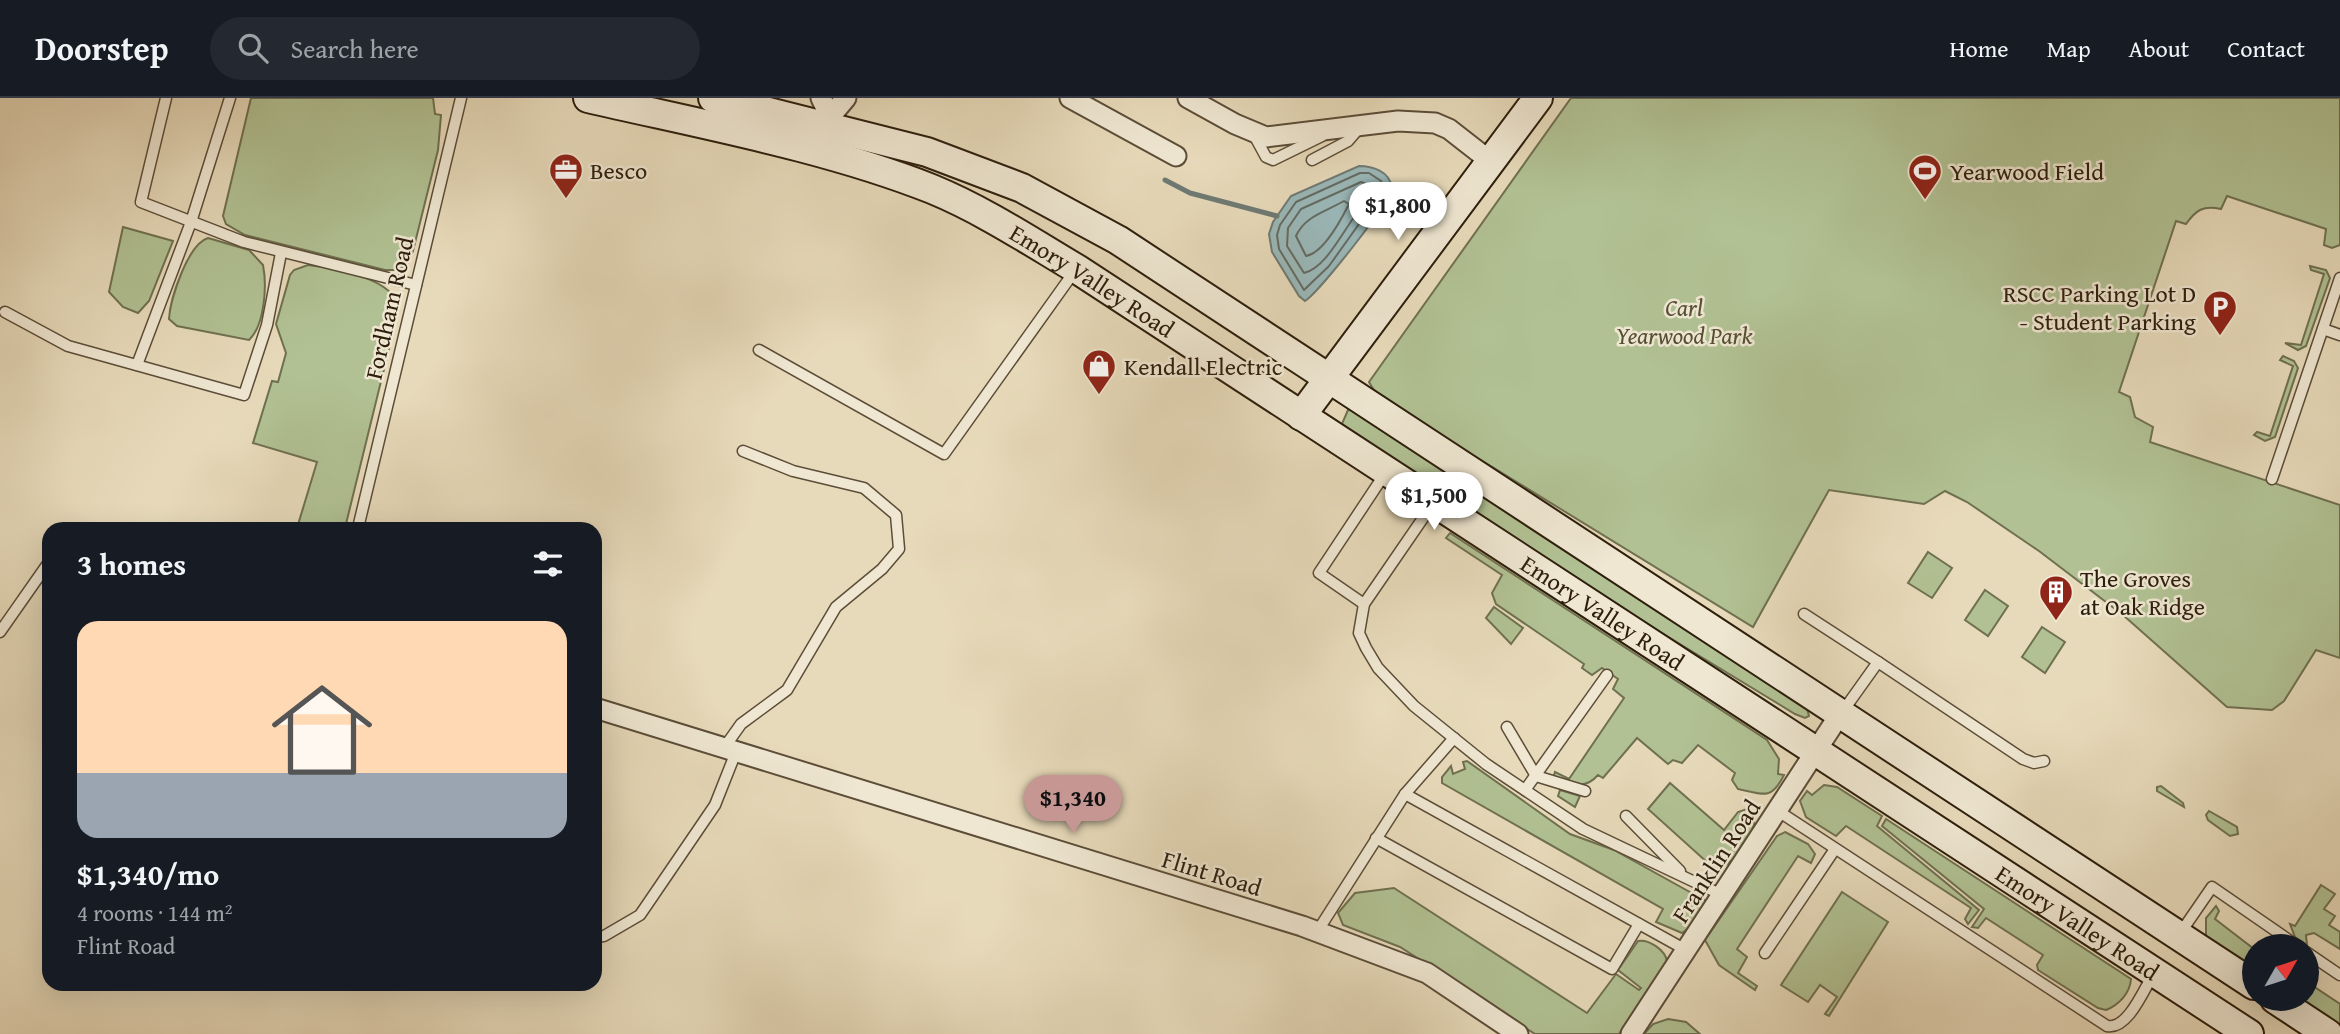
<!DOCTYPE html>
<meta charset="utf-8">
<style>
:root{--surface:#171b24;--page:#242831;--text:#f1f3f6;--muted:#9ea1a6;--line:#363941;--accent:#c59692}
body{margin:0;font-family:"Gentium Book Plus",serif;background:var(--page);color:var(--text);height:100vh;display:flex;flex-direction:column;font-size:26px;white-space:nowrap}
*{box-sizing:border-box;margin:0}
p{font-size:23px;color:var(--muted)}
.icon{flex:none;width:38px;height:38px;fill:none;stroke:currentColor;stroke-width:2;stroke-linecap:round;stroke-linejoin:round}
.map{position:relative;flex:1;overflow:hidden}
.side{position:absolute;left:42px;top:424px;width:560px;height:469px;display:flex;flex-direction:column;background:var(--surface);border-radius:21px;box-shadow:0 7px 28px #0002}
.side>*{flex:none}
.needle{width:46px;rotate:51deg}
.buttons{position:absolute;left:2242px;top:836px;display:grid;gap:14px}
.buttons a{display:grid;place-items:center;width:77px;height:77px;border-radius:50%;background:var(--surface);box-shadow:0 7px 28px #0002;font-size:35px}
.price{position:absolute;translate:-50% -60px;padding:0 16px;border-radius:24px;background:#fff;color:#222;font-size:23px;line-height:46px;filter:drop-shadow(0 2px 4px #0008)}
.price::after{content:'';position:absolute;left:50%;top:42px;width:21px;height:16px;margin-left:-10px;background:inherit;clip-path:polygon(0 0,100% 0,50% 100%)}
.price.current{background:var(--accent);color:#111}
ul{padding:0;list-style:none}
li{display:grid;align-content:center;gap:14px;height:371px;padding:0 35px}
li span{display:grid;place-items:center;height:217px;border-radius:21px;color:#555}
li>.icon{margin-inline-start:auto}
span .icon{width:126px;height:126px;fill:#fffc;stroke-width:1}
li b{font-size:30px}
h2{display:flex;justify-content:space-between;align-items:center;height:84px;padding:0 35px;font-size:30px}
header{display:flex;align-items:center;gap:42px;box-sizing:border-box;height:98px;padding:0 35px;background:var(--surface);border-bottom:2px solid var(--line)}
header strong{font-size:33px}
nav{display:flex;gap:38px;margin-inline-start:auto;font-size:24px}
.search{width:490px;height:63px;background:var(--page);display:flex;align-items:center;gap:18px;box-sizing:border-box;padding:0 24px;border-radius:38px;color:var(--muted);font-size:26px}
.map>svg:first-child{display:block}
.green{fill:#b1c193;stroke:#6f7050;stroke-width:2}
.water{fill:#9ab8b9;stroke:#6e7a74;stroke-width:2}
.lines{fill:none;stroke-linecap:round;stroke-linejoin:round}
.shore{stroke:#646b62;stroke-width:2}
.stream{stroke:#6e7a74;stroke-width:5}
.lane-casing{stroke:#5c4d38;stroke-width:13}
.street-casing{stroke:#5c4d38;stroke-width:23}
.secondary-casing{stroke:#2d1e0c;stroke-width:32}
.lane{stroke:#efe7d2;stroke-width:10}
.street{stroke:#efe7d2;stroke-width:19}
.secondary{stroke:#efe7d2;stroke-width:28}
.labels{text-anchor:middle;dominant-baseline:central;stroke-width:5;stroke-linejoin:round;paint-order:stroke}
.poi-label{font-size:24px;fill:#2d1e0c;stroke:#efe7d2;text-anchor:start}
.street-label{font-size:24px;fill:#2d1e0c;stroke:#efe7d2}
.park-label{font-size:24px;font-style:italic;fill:#554f34;stroke:#efe7d2}
</style>
<header>
<strong>Doorstep</strong>
<div class="search"><svg class="icon" aria-label="search" viewBox="0 0 24 24"><circle cx="10" cy="10" r="6"/><path d="M15 15l6 6"/></svg>Search here</div>
<nav><a>Home</a><a>Map</a><a>About</a><a>Contact</a></nav>
</header>
<div class="map">
<svg width="2340" height="936" viewBox="0 0 2340 936">
<rect width="100%" height="100%" fill="#e7daba"/>
<filter id="stains"><feTurbulence type="fractalNoise" baseFrequency=".00286" numOctaves="4"/><feColorMatrix values="0 0 0 0 .2 0 0 0 0 .09 0 0 0 0 .02 0 0 0 .5 -.17"/></filter>
<radialGradient id="worn" r=".72"><stop offset=".6" stop-color="#630" stop-opacity="0"/><stop offset="1" stop-color="#630" stop-opacity=".3"/></radialGradient>
<!-- green -->
<g class="green">
<polygon points="251,0 433,0 435,16 441,17 438,52 413,153 407,167 396,172 385,172 245,137 226,126 223,118"/>
<path d="M1571,0H2340V147L2332,150L2324,147L2326,131L2227,98L2221,111C2203,107 2196,112 2186,126L2176,123L2119,294L2130,299L2135,319L2153,329L2150,344L2340,407V560L2316,552L2284,603L2272,612L2227,609L2123,517L2039,453L1967,404L1945,393L1924,406L1829,392L1753,529L1378,299L1369,284Z"/>
<polygon points="123,129 173,143 149,203 138,215 123,209 109,194"/>
<path d="M208,140L249,152L263,167C267,187 265,227 249,242L177,228L169,221C170,201 188,146 208,140Z"/>
<path d="M308,167C334,170 394,180 399,210L345,430H297L317,364L253,345L272,283L278,284L286,255L276,226L290,177L294,172Z"/>
<polygon points="2310,168 2326,172 2330,180 2306,248 2298,252 2285,245 2301,247 2324,176 2311,172"/>
<polygon points="2283,258 2294,263 2298,270 2275,339 2265,343 2254,337 2257,334 2270,338 2293,268 2280,262"/>
<polygon points="1353,311 1807,610 1809,618 1805,620 1795,616 1614,506 1341,328 1348,312"/>
<path d="M1450,435L1767,642L1779,661L1778,676L1784,677C1771,703 1763,696 1738,691L1732,682L1735,675L1698,647L1682,665L1673,662L1668,666L1637,640L1603,680L1598,677C1584,693 1572,685 1553,680L1555,674L1569,681L1624,600L1613,591L1618,581L1602,570L1592,577L1582,570L1584,566L1496,506L1492,495L1502,477L1446,440Z"/>
<polygon points="1928,454 1952,470 1932,500 1908,485"/>
<polygon points="1985,492 2008,508 1988,538 1965,522"/>
<polygon points="1494,509 1523,530 1511,546 1486,520"/>
<polygon points="2042,529 2065,544 2045,575 2022,559"/>
<polygon points="1467,663 1570,736 1614,752 1706,803 1689,830 1682,835 1656,824 1663,811 1442,685 1442,679 1451,668 1453,676 1465,671 1463,664"/>
<path d="M1670,685L1724,732L1738,714L1747,711L1754,714C1758,734 1736,764 1718,771L1709,766L1648,711Z"/>
<polygon points="1824,687 1837,689 1882,718 1877,728 1979,812 1968,826 1965,821 1971,810 1846,728 1836,738 1806,719 1800,703 1807,693 1812,697"/>
<polygon points="2161,688 2183,705 2184,709 2157,693 2157,689"/>
<polygon points="1560,692 1580,698 1575,709 1558,698"/>
<polygon points="2209,713 2237,729 2238,736 2230,738 2208,722 2206,717"/>
<path d="M1886,721L2131,881C2130,895 2119,907 2106,912L2098,910L2038,872L2037,867L2043,857L1986,820L1978,830L1972,829L1984,811L1882,728Z"/>
<polygon points="1785,734 1808,746 1815,756 1811,765 1798,758 1737,851 1747,859 1738,875 1757,888 1755,892 1719,867 1705,842 1777,738"/>
<polygon points="2321,787 2335,796 2324,811 2335,818 2329,827 2340,834 2340,851 2314,835 2306,837 2307,847 2295,839 2290,826 2295,828"/>
<path d="M1394,790L1587,915L1616,876L1639,892L1641,890L1618,872L1638,843C1649,841 1665,852 1667,863L1619,936H1535L1400,849L1343,827L1338,815L1355,795Z"/>
<polygon points="1842,794 1888,824 1829,918 1825,916 1837,899 1820,887 1808,904 1781,887"/>
<polygon points="2216,808 2219,813 2215,821 2254,851 2254,873 2206,839 2206,820"/>
<polygon points="2307,884 2340,906 2340,930 2296,901 2306,901"/>
<polygon points="1668,921 1686,924 1700,936 1644,936 1653,926"/>
</g>
<!-- water -->
<path class="water" d="M1359,68C1372,68 1390,73 1392,90C1393,101 1319,194 1305,203L1299,198L1272,154L1269,136L1273,124L1291,98Z"/>
<g class="lines">
<!-- shore -->
<g class="shore">
<polygon points="1360,75 1369,75 1381,83 1385,91 1383,98 1369,112 1329,168 1304,192 1279,151 1277,137 1280,127 1296,104"/>
<path d="M1361,84L1374,89L1373,98C1349,115 1332,168 1304,175L1287,148L1288,130L1301,111Z"/>
<path d="M1344,103L1349,106C1341,122 1324,155 1306,158L1296,138C1305,118 1325,114 1344,103Z"/>
</g>
<!-- stream -->
<polyline class="stream" points="1165,82 1190,95 1277,118"/>
<!-- lane casing -->
<g class="lane-casing">
<g id="lane">
<polyline points="166,0 141,104 244,144 416,187"/>
<polyline points="1253,35 1266,59 1273,62 1322,38"/>
<polyline points="1312,62 1348,43 1360,29"/>
<polyline points="5,214 68,248 244,297 267,227 281,155"/>
<polyline points="2323,231 2340,237"/>
<polyline points="759,252 944,356 1074,174"/>
<polyline points="137,267 191,124 230,0"/>
<polyline points="1386,374 1319,475 1364,506 1432,407"/>
<polyline points="2272,381 2340,180"/>
<polyline points="358,430 461,0"/>
<polyline points="1364,506 1359,535 1366,550 1378,570 1414,608 1486,666 1583,731 1722,797"/>
<polyline points="1804,516 1878,564"/>
<polyline points="0,534 49,464"/>
<polyline points="1843,613 1878,564 2023,661 2034,665 2044,663"/>
<polyline points="1507,629 1536,678 1585,693"/>
<polyline points="724,650 741,626 787,592 836,509 882,471 899,451 896,417 864,390 793,373 743,353"/>
<polyline points="1525,692 1607,577"/>
<polyline points="1405,696 1686,852"/>
<path d="M1778,713L2107,928C2128,932 2144,891 2154,875"/>
<polyline points="1626,718 1680,773"/>
<polyline points="1376,740 1612,871 1639,826"/>
<polyline points="1317,834 1405,696 1454,640"/>
<polyline points="2179,837 2212,789 2299,849"/>
<polyline points="595,839 604,838 640,817 715,707 736,654"/>
<polyline points="2306,854 2340,877"/>
<polyline points="1765,855 1835,751"/>
</g>
</g>
<!-- street casing -->
<g class="street-casing">
<g id="street">
<polyline points="821,0 830,19 846,0"/>
<polyline points="1070,0 1176,58"/>
<polyline points="1188,0 1235,26 1266,39 1398,23 1435,25 1449,31 1490,63"/>
<polyline points="595,610 1302,828 1427,875 1518,936"/>
<polyline points="1631,936 1840,616"/>
</g>
</g>
<!-- secondary casing -->
<g class="secondary-casing">
<g id="secondary">
<path id="s1" d="M588,0C700,26 826,49 932,91C983,112 1030,143 1077,171L2249,936"/>
<polyline points="713,0 927,54 1022,90 1118,142 2254,887"/>
<polyline points="1301,318 1538,0"/>
<polyline points="2275,901 2328,936"/>
</g>
</g>
<!-- lane -->
<use href="#lane" class="lane"/>
<!-- street -->
<use href="#street" class="street"/>
<!-- secondary -->
<use href="#secondary" class="secondary"/>
</g>
<!-- icons -->
<defs>
<g id="office-pin" transform="scale(1.75)"><path d="M0 17L-7.5 6A9.5 9.5 0 1 1 7.5 6Z" fill="#8f2418" stroke="#efe7d2"/><path d="M-6-3h4V-5.5h4V-3h4V5H-6ZM-1-4.5V-3h2v-1.5ZM-6 0V1H6V0Z" fill="#fff"/></g>
<g id="stadium-pin" transform="scale(1.75)"><path d="M0 17L-7.5 6A9.5 9.5 0 1 1 7.5 6Z" fill="#8f2418" stroke="#efe7d2"/><path d="M0-5a6.5 5 0 1 0 0 10a6.5 5 0 1 0 0-10ZM-3.5-1.8h7v3.6h-7Z" fill="#fff"/></g>
<g id="parking-pin" transform="scale(1.75)"><path d="M0 17L-7.5 6A9.5 9.5 0 1 1 7.5 6Z" fill="#8f2418" stroke="#efe7d2"/><path d="M-3.5-5.5H1a3.5 3.5 0 0 1 0 7H-1V5.5H-3.5ZM-1-3.4V-.6H.8a1.4 1.4 0 0 0 0-2.8Z" fill="#fff"/></g>
<g id="shop-pin" transform="scale(1.75)"><path d="M0 17L-7.5 6A9.5 9.5 0 1 1 7.5 6Z" fill="#8f2418" stroke="#efe7d2"/><path d="M-5-2.5h2.3a2.7 3.5 0 0 1 5.4 0H5L5.5 6h-11ZM-1.5-2.5h3a1.5 2.3 0 0 0-3 0Z" fill="#fff"/></g>
<g id="building-pin" transform="scale(1.75)"><path d="M0 17L-7.5 6A9.5 9.5 0 1 1 7.5 6Z" fill="#8f2418" stroke="#efe7d2"/><path d="M-4-6H4V6H1V3H-1V6H-4ZM-2.5-4.3h1.7v1.8h-1.7ZM.8-4.3h1.7v1.8H.8ZM-2.5-1h1.7V.8h-1.7ZM.8-1h1.7V.8H.8Z" fill="#fff"/></g>
</defs>
<g fill-rule="evenodd">
<use href="#office-pin" x="566" y="72"/>
<use href="#stadium-pin" x="1925" y="73"/>
<use href="#parking-pin" x="2220" y="209"/>
<use href="#shop-pin" x="1099" y="268"/>
<use href="#building-pin" x="2056" y="494"/>
</g>
<g class="labels">
<!-- poi labels -->
<g class="poi-label">
<text x="590" y="72">Besco</text>
<text x="1950" y="73">Yearwood Field</text>
<text x="2196" y="195" text-anchor="end">RSCC Parking Lot D<tspan x="2196" dy="28">- Student Parking</tspan></text>
<text x="1124" y="268">Kendall Electric</text>
<text x="2080" y="480">The Groves<tspan x="2080" dy="28">at Oak Ridge</tspan></text>
</g>
<!-- street labels -->
<g class="street-label">
<text stroke="none"><textPath href="#s1" startOffset="541">Emory Valley Road</textPath></text>
<text transform="translate(389 210) rotate(-77)">Fordham Road</text>
<text stroke="none"><textPath href="#s1" startOffset="1150">Emory Valley Road</textPath></text>
<text transform="translate(1716 763) rotate(-57)">Franklin Road</text>
<text transform="translate(1212 775) rotate(17)">Flint Road</text>
<text stroke="none"><textPath href="#s1" startOffset="1717">Emory Valley Road</textPath></text>
</g>
<!-- park labels -->
<g class="park-label">
<text x="1684" y="209">Carl<tspan x="1684" dy="28">Yearwood Park</tspan></text>
</g>
</g>
<rect width="100%" height="100%" filter="url(#stains)"/>
<rect width="100%" height="100%" fill="url(#worn)"/>
</svg>
<div class="buttons">
<a><svg class="needle" viewBox="-14 -14 28 28"><path d="M0-13l5 13h-10z" fill="#e53935"/><path d="M0 13l5-13h-10z" fill="#9ea1a6"/></svg></a>
</div>
<b class="price" style="left:1398px;top:144px">$1,800</b>
<b class="price" style="left:1434px;top:434px">$1,500</b>
<b class="price current" style="left:1073px;top:737px">$1,340</b>
<section class="side">
<h2>3 homes<svg class="icon" aria-label="filters" viewBox="0 0 24 24"><path d="M4 7h16M4 17h16"/><circle cx="9" cy="7" r="2"/><circle cx="15" cy="17" r="2"/></svg></h2>
<ul>
<li><span style="background:linear-gradient(#ffd9b3 70%,#9aa5b1 0)"><svg class="icon" aria-label="home" viewBox="0 0 24 24"><path d="M3 11l9-7 9 7M6 9v11h12V9"/></svg></span><div><b>$1,340/mo</b><p>4 rooms · 144 m²</p><p>Flint Road</p></div></li>
</ul>
</section>
</div>
